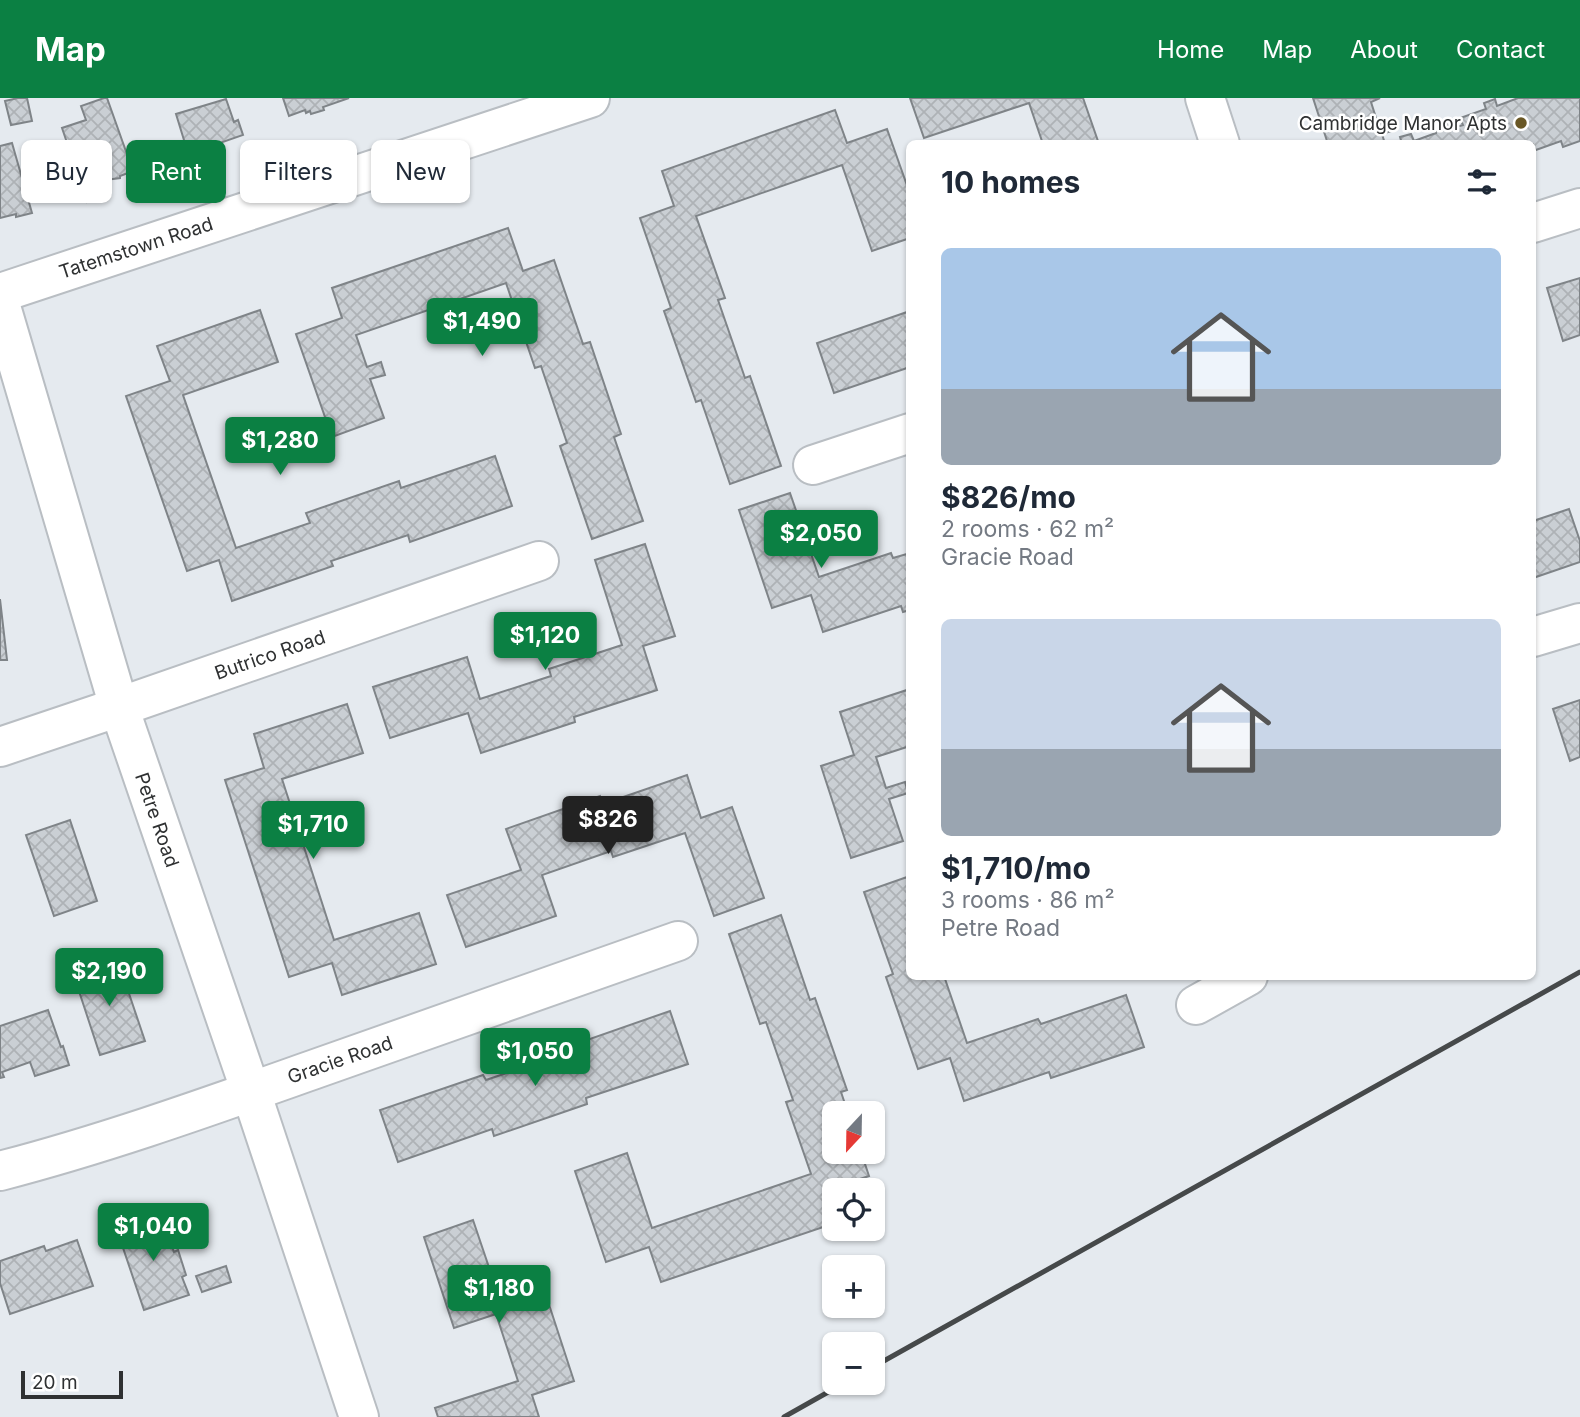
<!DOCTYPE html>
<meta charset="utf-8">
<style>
:root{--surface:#fff;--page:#f6f6f7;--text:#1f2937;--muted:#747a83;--accent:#0b8043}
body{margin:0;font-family:Inter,sans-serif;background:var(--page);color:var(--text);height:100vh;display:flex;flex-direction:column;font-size:26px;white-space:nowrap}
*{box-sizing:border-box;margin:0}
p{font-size:23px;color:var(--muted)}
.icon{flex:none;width:38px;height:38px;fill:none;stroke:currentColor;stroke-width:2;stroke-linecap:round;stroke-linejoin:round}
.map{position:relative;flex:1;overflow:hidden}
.drawer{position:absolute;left:906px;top:42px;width:630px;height:840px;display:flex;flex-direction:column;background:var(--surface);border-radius:10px;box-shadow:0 2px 5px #0004}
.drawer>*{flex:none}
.banner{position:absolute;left:21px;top:42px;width:665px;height:63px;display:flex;gap:14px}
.needle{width:46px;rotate:202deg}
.controls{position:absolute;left:822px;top:1003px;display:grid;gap:14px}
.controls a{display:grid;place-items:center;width:63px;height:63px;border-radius:10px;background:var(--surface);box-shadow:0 2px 5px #0004;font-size:35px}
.scale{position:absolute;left:21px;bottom:18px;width:102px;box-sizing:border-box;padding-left:7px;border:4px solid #2f3132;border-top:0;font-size:19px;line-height:24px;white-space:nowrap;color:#2f3132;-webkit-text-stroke:5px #fff;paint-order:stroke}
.price{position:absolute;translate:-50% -60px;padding:0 16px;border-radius:7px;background:var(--accent);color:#fff;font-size:23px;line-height:46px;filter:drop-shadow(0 2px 4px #0008)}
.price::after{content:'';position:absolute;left:50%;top:42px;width:21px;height:16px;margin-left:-10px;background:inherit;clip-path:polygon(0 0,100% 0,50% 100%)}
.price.active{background:#222;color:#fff}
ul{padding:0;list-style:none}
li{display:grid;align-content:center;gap:14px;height:371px;padding:0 35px}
li span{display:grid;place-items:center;height:217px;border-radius:10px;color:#555}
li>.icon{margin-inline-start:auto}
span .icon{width:126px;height:126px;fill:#fffc;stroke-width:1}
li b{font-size:30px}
h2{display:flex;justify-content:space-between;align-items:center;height:84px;padding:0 35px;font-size:30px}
.tag{padding:0 24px;border-radius:10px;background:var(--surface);box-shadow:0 2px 5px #0004;font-size:24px;line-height:63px}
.tag.active{background:var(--accent);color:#fff}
header{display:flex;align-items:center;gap:42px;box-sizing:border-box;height:98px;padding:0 35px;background:var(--accent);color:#fff}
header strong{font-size:33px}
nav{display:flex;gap:38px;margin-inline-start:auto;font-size:24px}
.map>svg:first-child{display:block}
.building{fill:url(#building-cross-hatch);stroke:#7f8488;stroke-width:2}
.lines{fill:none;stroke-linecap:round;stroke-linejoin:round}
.minor-casing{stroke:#b9bec3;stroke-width:42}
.minor{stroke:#fff;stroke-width:38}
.rail{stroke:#46494a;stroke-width:5}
.poi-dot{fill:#695725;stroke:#fff;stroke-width:2.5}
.labels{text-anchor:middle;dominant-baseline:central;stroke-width:5;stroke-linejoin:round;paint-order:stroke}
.poi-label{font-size:19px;fill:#2f3132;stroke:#fff;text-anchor:end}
.street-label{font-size:19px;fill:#2f3132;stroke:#fff}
</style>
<header>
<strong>Map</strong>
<nav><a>Home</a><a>Map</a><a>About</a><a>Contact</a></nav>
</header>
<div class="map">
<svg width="1580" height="1319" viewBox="0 0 1580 1319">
<defs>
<pattern id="building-cross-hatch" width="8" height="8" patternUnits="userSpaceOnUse" patternTransform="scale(1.75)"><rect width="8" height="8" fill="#cacfd4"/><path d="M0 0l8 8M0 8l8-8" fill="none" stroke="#aeb2b6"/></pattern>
</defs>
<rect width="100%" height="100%" fill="#e5eaef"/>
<!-- building -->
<g class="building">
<polygon points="18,0 27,0 32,23 11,27 5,3"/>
<polygon points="104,0 107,0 128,59 131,58 136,72 120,78 120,80 105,82 110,96 87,104 62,30 86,22 81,8"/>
<polygon points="283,0 349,0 323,9 324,12 311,16 310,13 306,15 305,12 289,18"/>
<polygon points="910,0 1083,0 1099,46 1043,46 1029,5 924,40"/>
<polygon points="1313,0 1380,0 1371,4 1378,26 1388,23 1391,33 1382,36 1385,46 1328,46"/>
<polygon points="1518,0 1580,0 1580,43 1563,49 1561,43 1533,53 1533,46 1402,46 1400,39 1411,36 1414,43 1436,35 1434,27 1446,23 1449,31 1463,27 1460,20 1486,11 1484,5 1495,1 1497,8"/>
<polygon points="226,1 234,24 238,22 243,37 211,48 214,57 191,65 176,16"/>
<polygon points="835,12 847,45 887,31 910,96 910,140 872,153 842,67 696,118 725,200 718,202 745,280 750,278 781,368 730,386 701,302 696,304 664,213 671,210 640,120 674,108 662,73"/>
<polygon points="12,45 32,115 16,119 16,116 0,120 0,48"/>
<polygon points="508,130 523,173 554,162 583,246 590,244 621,336 614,339 643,423 592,441 560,348 567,345 541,268 535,270 506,185 356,237 367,269 381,264 385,277 370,281 384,320 332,339 296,236 342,220 332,190"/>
<polygon points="1580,180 1580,237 1563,243 1547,190"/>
<polygon points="260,212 278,264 183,297 236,450 310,425 306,415 399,383 401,390 495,358 512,408 410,444 408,437 331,463 333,468 232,503 219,462 187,473 126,298 170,283 157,248"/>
<polygon points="910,213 910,269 834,295 817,245"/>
<polygon points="790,395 819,479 891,455 893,460 910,455 910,512 903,514 901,508 823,534 811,497 772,510 739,412"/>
<polygon points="1569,411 1580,443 1580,464 1533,480 1533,423"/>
<polygon points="645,446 675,538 643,548 657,592 574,619 575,624 481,655 468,615 390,640 373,589 467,559 480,601 551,578 549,571 622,547 595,462"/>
<polygon points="0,501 7,562 0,562"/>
<polygon points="910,591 910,648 876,659 886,690 905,684 908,695 889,701 903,743 851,760 821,668 854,657 840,614"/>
<polygon points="1580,602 1580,659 1570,663 1553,611"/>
<polygon points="347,606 363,655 282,681 334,842 419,815 436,866 342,897 332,865 289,879 225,682 264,670 254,636"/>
<polygon points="687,677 701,720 732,709 764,800 714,818 685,735 613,759 611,753 542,777 556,818 466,849 447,797 521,772 506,731 600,698 603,706"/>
<polygon points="70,722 97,803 54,818 26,737"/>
<polygon points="910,778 910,878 944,878 967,945 1038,921 1041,926 1126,897 1144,949 1051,980 1049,974 964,1003 950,960 918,971 886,879 893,876 864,794"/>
<polygon points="781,817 810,902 815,900 847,992 841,994 848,1015 835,1015 835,1054 861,1054 869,1078 826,1092 835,1118 835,1125 661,1184 649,1149 606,1164 575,1073 627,1055 652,1130 811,1076 786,1004 793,1002 766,924 760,926 729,836"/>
<polygon points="118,863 145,943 100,957 74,878"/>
<polygon points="48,912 61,949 63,948 69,967 35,978 30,964 2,974 4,979 0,980 0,928"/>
<polygon points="670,913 688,966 586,1000 587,1006 494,1038 492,1031 398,1064 380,1012 483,977 486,982 563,956 561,951"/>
<polygon points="161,1117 174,1154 178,1152 186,1177 182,1179 189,1197 144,1212 117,1132"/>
<polygon points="473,1122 498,1196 541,1182 574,1283 532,1297 539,1319 438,1319 435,1310 518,1283 496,1216 454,1230 424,1139"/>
<polygon points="77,1142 93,1188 10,1216 0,1185 0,1163 44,1148 46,1153"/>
<polygon points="226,1168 231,1184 202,1194 196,1178"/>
</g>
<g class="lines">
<!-- minor casing -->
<g class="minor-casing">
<g id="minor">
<polyline points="1205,0 1220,46"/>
<polyline points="1533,125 1580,110"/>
<polyline points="0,195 590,0"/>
<polyline points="0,205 119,609 251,994 359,1319"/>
<polyline points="813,367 910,335"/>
<polyline points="1533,539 1580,525"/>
<polyline points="0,649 119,609 539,463"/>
<polyline points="1196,907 1248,878"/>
<path d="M0,1073C108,1045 213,1007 318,970C438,928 558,886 678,843"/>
</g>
</g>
<!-- minor -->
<use href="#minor" class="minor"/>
<!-- rail -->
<g class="rail">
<polyline points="873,1269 1580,874"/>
<polyline points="784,1319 846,1284"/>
</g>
</g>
<!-- markers -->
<circle class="poi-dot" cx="1521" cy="25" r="7"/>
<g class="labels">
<!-- poi labels -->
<g class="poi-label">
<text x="1507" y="25">Cambridge Manor Apts</text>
</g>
<!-- street labels -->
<g class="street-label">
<text transform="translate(136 150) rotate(-18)">Tatemstown Road</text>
<text transform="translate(270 557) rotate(-19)">Butrico Road</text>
<text transform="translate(157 722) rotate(71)">Petre Road</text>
<text transform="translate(340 962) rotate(-19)">Gracie Road</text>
</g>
</g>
</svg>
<div class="controls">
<a><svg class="needle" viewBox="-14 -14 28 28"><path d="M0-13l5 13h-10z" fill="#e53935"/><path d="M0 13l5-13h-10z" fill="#747a83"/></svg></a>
<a><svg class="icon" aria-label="locate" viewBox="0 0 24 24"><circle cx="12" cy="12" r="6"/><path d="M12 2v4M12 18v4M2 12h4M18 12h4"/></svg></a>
<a>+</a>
<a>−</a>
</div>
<div class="scale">20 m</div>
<b class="price" style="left:482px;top:260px">$1,490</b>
<b class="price" style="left:280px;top:379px">$1,280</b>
<b class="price" style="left:821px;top:472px">$2,050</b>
<b class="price" style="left:545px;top:574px">$1,120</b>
<b class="price active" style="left:608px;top:758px">$826</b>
<b class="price" style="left:313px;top:763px">$1,710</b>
<b class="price" style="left:109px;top:910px">$2,190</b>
<b class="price" style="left:535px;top:990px">$1,050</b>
<b class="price" style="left:153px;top:1165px">$1,040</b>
<b class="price" style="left:499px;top:1227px">$1,180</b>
<div class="banner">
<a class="tag">Buy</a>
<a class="tag active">Rent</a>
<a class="tag">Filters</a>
<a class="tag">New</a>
</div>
<section class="drawer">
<h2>10 homes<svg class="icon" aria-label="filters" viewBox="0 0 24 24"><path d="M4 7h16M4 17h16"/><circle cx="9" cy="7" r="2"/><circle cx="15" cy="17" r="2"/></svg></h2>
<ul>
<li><span style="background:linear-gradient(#a9c7e8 65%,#9aa5b1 0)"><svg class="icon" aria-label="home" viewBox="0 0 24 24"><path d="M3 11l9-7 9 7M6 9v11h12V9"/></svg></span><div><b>$826/mo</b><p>2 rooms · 62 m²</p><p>Gracie Road</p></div></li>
<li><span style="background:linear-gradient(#c9d6e8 60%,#9aa5b1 0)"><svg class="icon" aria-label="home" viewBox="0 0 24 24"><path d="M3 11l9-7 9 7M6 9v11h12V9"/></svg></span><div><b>$1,710/mo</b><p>3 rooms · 86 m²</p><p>Petre Road</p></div></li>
</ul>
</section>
</div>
